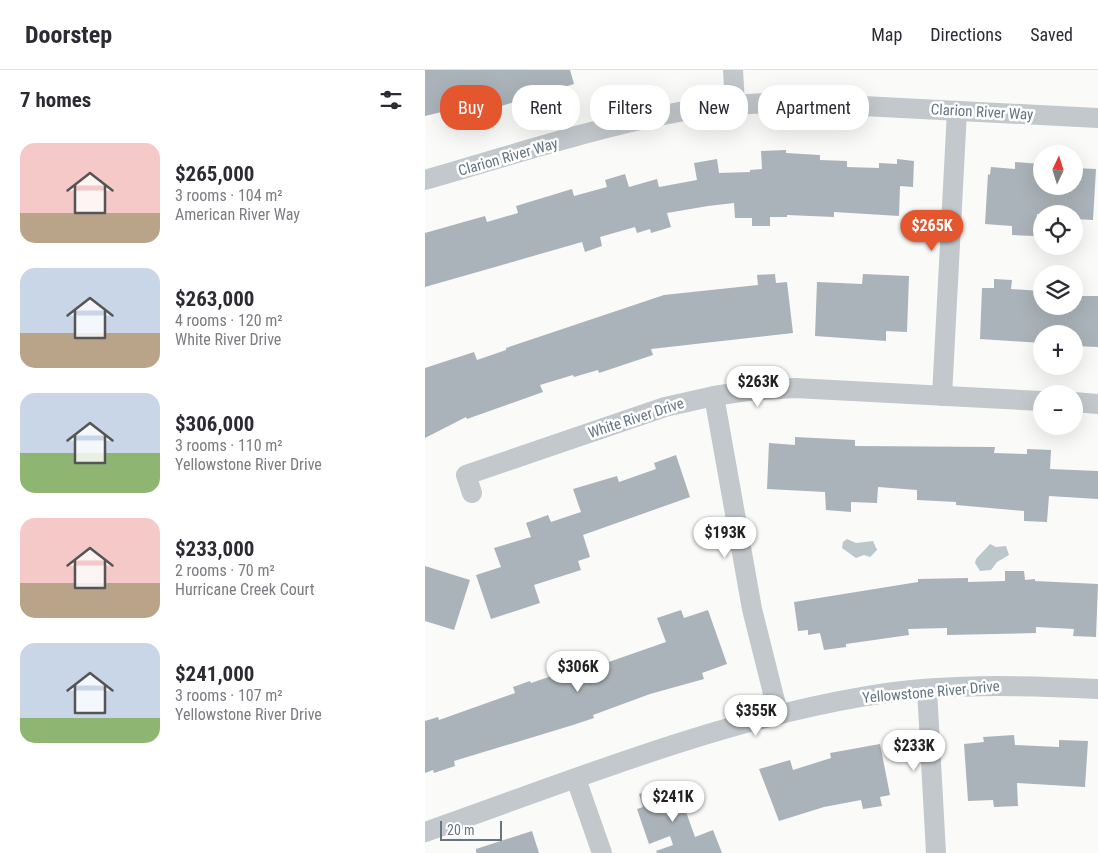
<!DOCTYPE html>
<meta charset="utf-8">
<style>
:root{--surface:#fff;--page:#f7f7f7;--text:#2b2b33;--muted:#7c7c81;--line:#e1e1e2;--accent:#e4572e}
body{margin:0;font-family:"Roboto Condensed",sans-serif;background:var(--page);color:var(--text);height:100vh;display:flex;flex-direction:column;font-size:19px;white-space:nowrap}
*{box-sizing:border-box;margin:0}
p{font-size:16px;color:var(--muted)}
.icon{flex:none;width:28px;height:28px;fill:none;stroke:currentColor;stroke-width:2;stroke-linecap:round;stroke-linejoin:round}
.map{position:relative;flex:1;overflow:hidden}
.side{display:flex;flex-direction:column;background:var(--surface);width:425px}
.side>*{flex:none}
.banner{position:absolute;left:15px;top:15px;width:475px;height:45px;display:flex;gap:10px}
.needle{width:32px;rotate:4deg}
.tools{position:absolute;left:608px;top:75px;display:grid;gap:10px}
.tools a{display:grid;place-items:center;width:50px;height:50px;border-radius:50%;background:var(--surface);box-shadow:0 5px 20px #0002;font-size:25px}
.scale{position:absolute;left:15px;bottom:12px;width:62px;box-sizing:border-box;padding-left:5px;border:2px solid #657683;border-top:0;font-size:14px;line-height:18px;white-space:nowrap;color:#657683;-webkit-text-stroke:4px #fff;paint-order:stroke}
.price{position:absolute;translate:-50% -42px;padding:0 11px;border-radius:18px;background:#fff;color:#222;font-size:16px;line-height:32px;filter:drop-shadow(0 1px 2px #0008)}
.price::after{content:'';position:absolute;left:50%;top:30px;width:15px;height:11px;margin-left:-8px;background:inherit;clip-path:polygon(0 0,100% 0,50% 100%)}
.price.active{background:var(--accent);color:#fff}
ul{padding:0;list-style:none}
li{display:flex;align-items:center;gap:15px;height:125px;padding:0 20px}
li span{display:grid;place-items:center;flex:none;width:140px;height:100px;border-radius:15px;color:#555}
li>.icon{margin-inline-start:auto}
span .icon{width:60px;height:60px;fill:#fffc;stroke-width:1}
li b{font-size:21px}
h2{display:flex;justify-content:space-between;align-items:center;height:60px;padding:0 20px;font-size:21px}
.pill{padding:0 18px;border-radius:20px;background:var(--surface);box-shadow:0 5px 20px #0002;font-size:18px;line-height:45px}
.pill.active{background:var(--accent);color:#fff}
header{display:flex;align-items:center;gap:30px;box-sizing:border-box;height:70px;padding:0 25px;background:var(--surface);border-bottom:1px solid var(--line)}
header strong{font-size:24px}
nav{display:flex;gap:28px;margin-inline-start:auto;font-size:18px}
main{display:flex;flex:1;min-height:0}
.map>svg:first-child{display:block}
.water{fill:#bbc7cb}
.building{fill:#aab3b9}
.lines{fill:none;stroke-linecap:round;stroke-linejoin:round}
.minor{stroke:#c3c8cc;stroke-width:20}
.labels{text-anchor:middle;dominant-baseline:central;stroke-width:5;stroke-linejoin:round;paint-order:stroke}
.street-label{font-size:15px;fill:#657683;stroke:#fff}
</style>
<header>
<strong>Doorstep</strong>
<nav><a>Map</a><a>Directions</a><a>Saved</a></nav>
</header>
<main>
<section class="side">
<h2>7 homes<svg class="icon" aria-label="filters" viewBox="0 0 24 24"><path d="M4 7h16M4 17h16"/><circle cx="9" cy="7" r="2"/><circle cx="15" cy="17" r="2"/></svg></h2>
<ul>
<li><span style="background:linear-gradient(#f6c9c9 70%,#b9a48a 0)"><svg class="icon" aria-label="home" viewBox="0 0 24 24"><path d="M3 11l9-7 9 7M6 9v11h12V9"/></svg></span><div><b>$265,000</b><p>3 rooms · 104 m²</p><p>American River Way</p></div></li>
<li><span style="background:linear-gradient(#c9d6e8 65%,#b9a48a 0)"><svg class="icon" aria-label="home" viewBox="0 0 24 24"><path d="M3 11l9-7 9 7M6 9v11h12V9"/></svg></span><div><b>$263,000</b><p>4 rooms · 120 m²</p><p>White River Drive</p></div></li>
<li><span style="background:linear-gradient(#c9d6e8 60%,#8fb573 0)"><svg class="icon" aria-label="home" viewBox="0 0 24 24"><path d="M3 11l9-7 9 7M6 9v11h12V9"/></svg></span><div><b>$306,000</b><p>3 rooms · 110 m²</p><p>Yellowstone River Drive</p></div></li>
<li><span style="background:linear-gradient(#f6c9c9 65%,#b9a48a 0)"><svg class="icon" aria-label="home" viewBox="0 0 24 24"><path d="M3 11l9-7 9 7M6 9v11h12V9"/></svg></span><div><b>$233,000</b><p>2 rooms · 70 m²</p><p>Hurricane Creek Court</p></div></li>
<li><span style="background:linear-gradient(#c9d6e8 75%,#8fb573 0)"><svg class="icon" aria-label="home" viewBox="0 0 24 24"><path d="M3 11l9-7 9 7M6 9v11h12V9"/></svg></span><div><b>$241,000</b><p>3 rooms · 107 m²</p><p>Yellowstone River Drive</p></div></li>
</ul>
</section>
<div class="map">
<svg width="673" height="783" viewBox="0 0 673 783">
<rect width="100%" height="100%" fill="#fafaf8"/>
<!-- water -->
<g class="water">
<polygon points="422,469 431,473 448,471 452,480 445,487 439,485 431,488 417,478 418,472"/>
<polygon points="565,474 571,477 581,476 584,485 572,492 566,500 555,501 550,493 551,489"/>
</g>
<!-- building -->
<g class="building">
<polygon points="0,0 145,0 149,14 73,37 73,34 64,37 62,31 0,46"/>
<polygon points="361,80 361,83 395,85 395,90 422,91 422,97 454,98 454,93 472,94 472,89 489,91 488,117 475,116 474,146 409,142 409,147 362,145 362,147 345,147 345,156 327,156 327,148 310,148 309,133 283,136 242,143 246,157 226,163 225,159 212,163 210,157 175,167 177,176 160,182 157,172 0,217 0,163 60,146 62,152 93,143 91,136 147,119 149,126 182,117 180,110 200,104 204,117 232,109 234,117 272,110 269,93 292,89 294,103 325,102 325,100 337,99 336,81"/>
<polygon points="590,92 615,94 614,116 649,116 649,98 671,99 668,150 649,149 649,144 612,144 610,166 587,165 587,156 560,154 563,104 565,105 566,97 590,99"/>
<polygon points="350,204 351,213 362,212 368,263 226,279 228,285 174,303 173,300 149,307 148,305 115,315 118,322 42,349 41,347 0,368 0,298 49,282 52,290 81,280 81,278 239,225 333,215 332,205"/>
<polygon points="438,204 484,206 482,262 461,261 461,271 390,266 392,212 437,214"/>
<polygon points="569,209 587,210 586,219 616,221 616,236 649,236 649,226 673,226 673,277 649,276 649,264 616,264 616,273 555,269 557,218 569,218"/>
<polygon points="370,367 430,370 430,376 570,377 569,383 602,384 602,379 626,380 625,399 673,401 673,429 624,426 622,452 599,451 599,441 531,435 531,432 492,430 492,420 453,417 452,433 426,432 426,442 401,440 400,422 342,419 344,373 370,375"/>
<polygon points="251,385 265,427 158,465 165,487 153,491 156,500 109,515 115,533 66,549 51,505 76,497 69,478 106,467 101,453 123,445 126,452 156,442 148,419 192,406 194,412 231,399 229,393"/>
<polygon points="0,496 45,510 29,560 0,551"/>
<polygon points="580,501 599,501 600,510 610,509 610,511 673,514 671,567 648,566 649,559 611,557 611,563 522,565 522,558 483,559 484,565 421,574 421,577 399,580 395,563 383,565 383,560 373,561 369,532 493,512 493,509 543,508 543,512 580,511"/>
<polygon points="256,540 259,548 283,540 302,594 277,603 279,609 225,624 168,645 169,648 148,655 29,691 30,696 9,703 8,700 0,703 0,651 13,647 14,650 90,623 88,617 105,611 106,613 176,589 178,594 241,572 232,548"/>
<polygon points="589,665 590,675 634,677 634,670 663,671 660,717 592,713 593,736 569,737 568,730 543,731 539,674 559,672 558,667"/>
<polygon points="455,674 465,725 455,727 457,736 438,739 436,730 399,737 354,751 334,699 365,690 368,700 406,688 405,683"/>
<polygon points="250,711 270,767 288,760 297,783 232,783 231,781 248,775 245,766 224,774 212,739 218,737 214,724"/>
<polygon points="107,761 114,783 51,783 51,779"/>
</g>
<g class="lines">
<!-- minor -->
<g class="minor">
<polyline points="308,0 310,34"/>
<path d="M0,110C84,86 168,58 254,42C289,35 325,34 360,32L673,48"/>
<polyline points="289,326 327,539 353,643"/>
<polyline points="517,326 532,41"/>
<polyline points="649,332 673,334"/>
<polyline points="47,423 41,405 240,337 289,326 322,321 370,318 616,331"/>
<polyline points="502,619 511,783"/>
<polyline points="151,709 177,783"/>
<path d="M0,762C143,712 286,653 436,627C514,613 594,615 673,619"/>
</g>
</g>
<g class="labels">
<!-- street labels -->
<g class="street-label">
<text transform="translate(557 42) rotate(3)">Clarion River Way</text>
<text transform="translate(83 87) rotate(-16)">Clarion River Way</text>
<text transform="translate(211 348) rotate(-18)">White River Drive</text>
<text transform="translate(506 622) rotate(-5)">Yellowstone River Drive</text>
</g>
</g>
</svg>
<div class="tools">
<a><svg class="needle" viewBox="-14 -14 28 28"><path d="M0-13l5 13h-10z" fill="#e53935"/><path d="M0 13l5-13h-10z" fill="#7c7c81"/></svg></a>
<a><svg class="icon" aria-label="locate" viewBox="0 0 24 24"><circle cx="12" cy="12" r="6"/><path d="M12 2v4M12 18v4M2 12h4M18 12h4"/></svg></a>
<a><svg class="icon" aria-label="layers" viewBox="0 0 24 24"><path d="M12 4l9 5-9 5-9-5zM3 14l9 5 9-5"/></svg></a>
<a>+</a>
<a>−</a>
</div>
<div class="scale">20 m</div>
<b class="price active" style="left:507px;top:182px">$265K</b>
<b class="price" style="left:333px;top:338px">$263K</b>
<b class="price" style="left:300px;top:489px">$193K</b>
<b class="price" style="left:153px;top:623px">$306K</b>
<b class="price" style="left:331px;top:667px">$355K</b>
<b class="price" style="left:489px;top:702px">$233K</b>
<b class="price" style="left:248px;top:753px">$241K</b>
<div class="banner">
<a class="pill active">Buy</a>
<a class="pill">Rent</a>
<a class="pill">Filters</a>
<a class="pill">New</a>
<a class="pill">Apartment</a>
</div>
</div>
</main>
